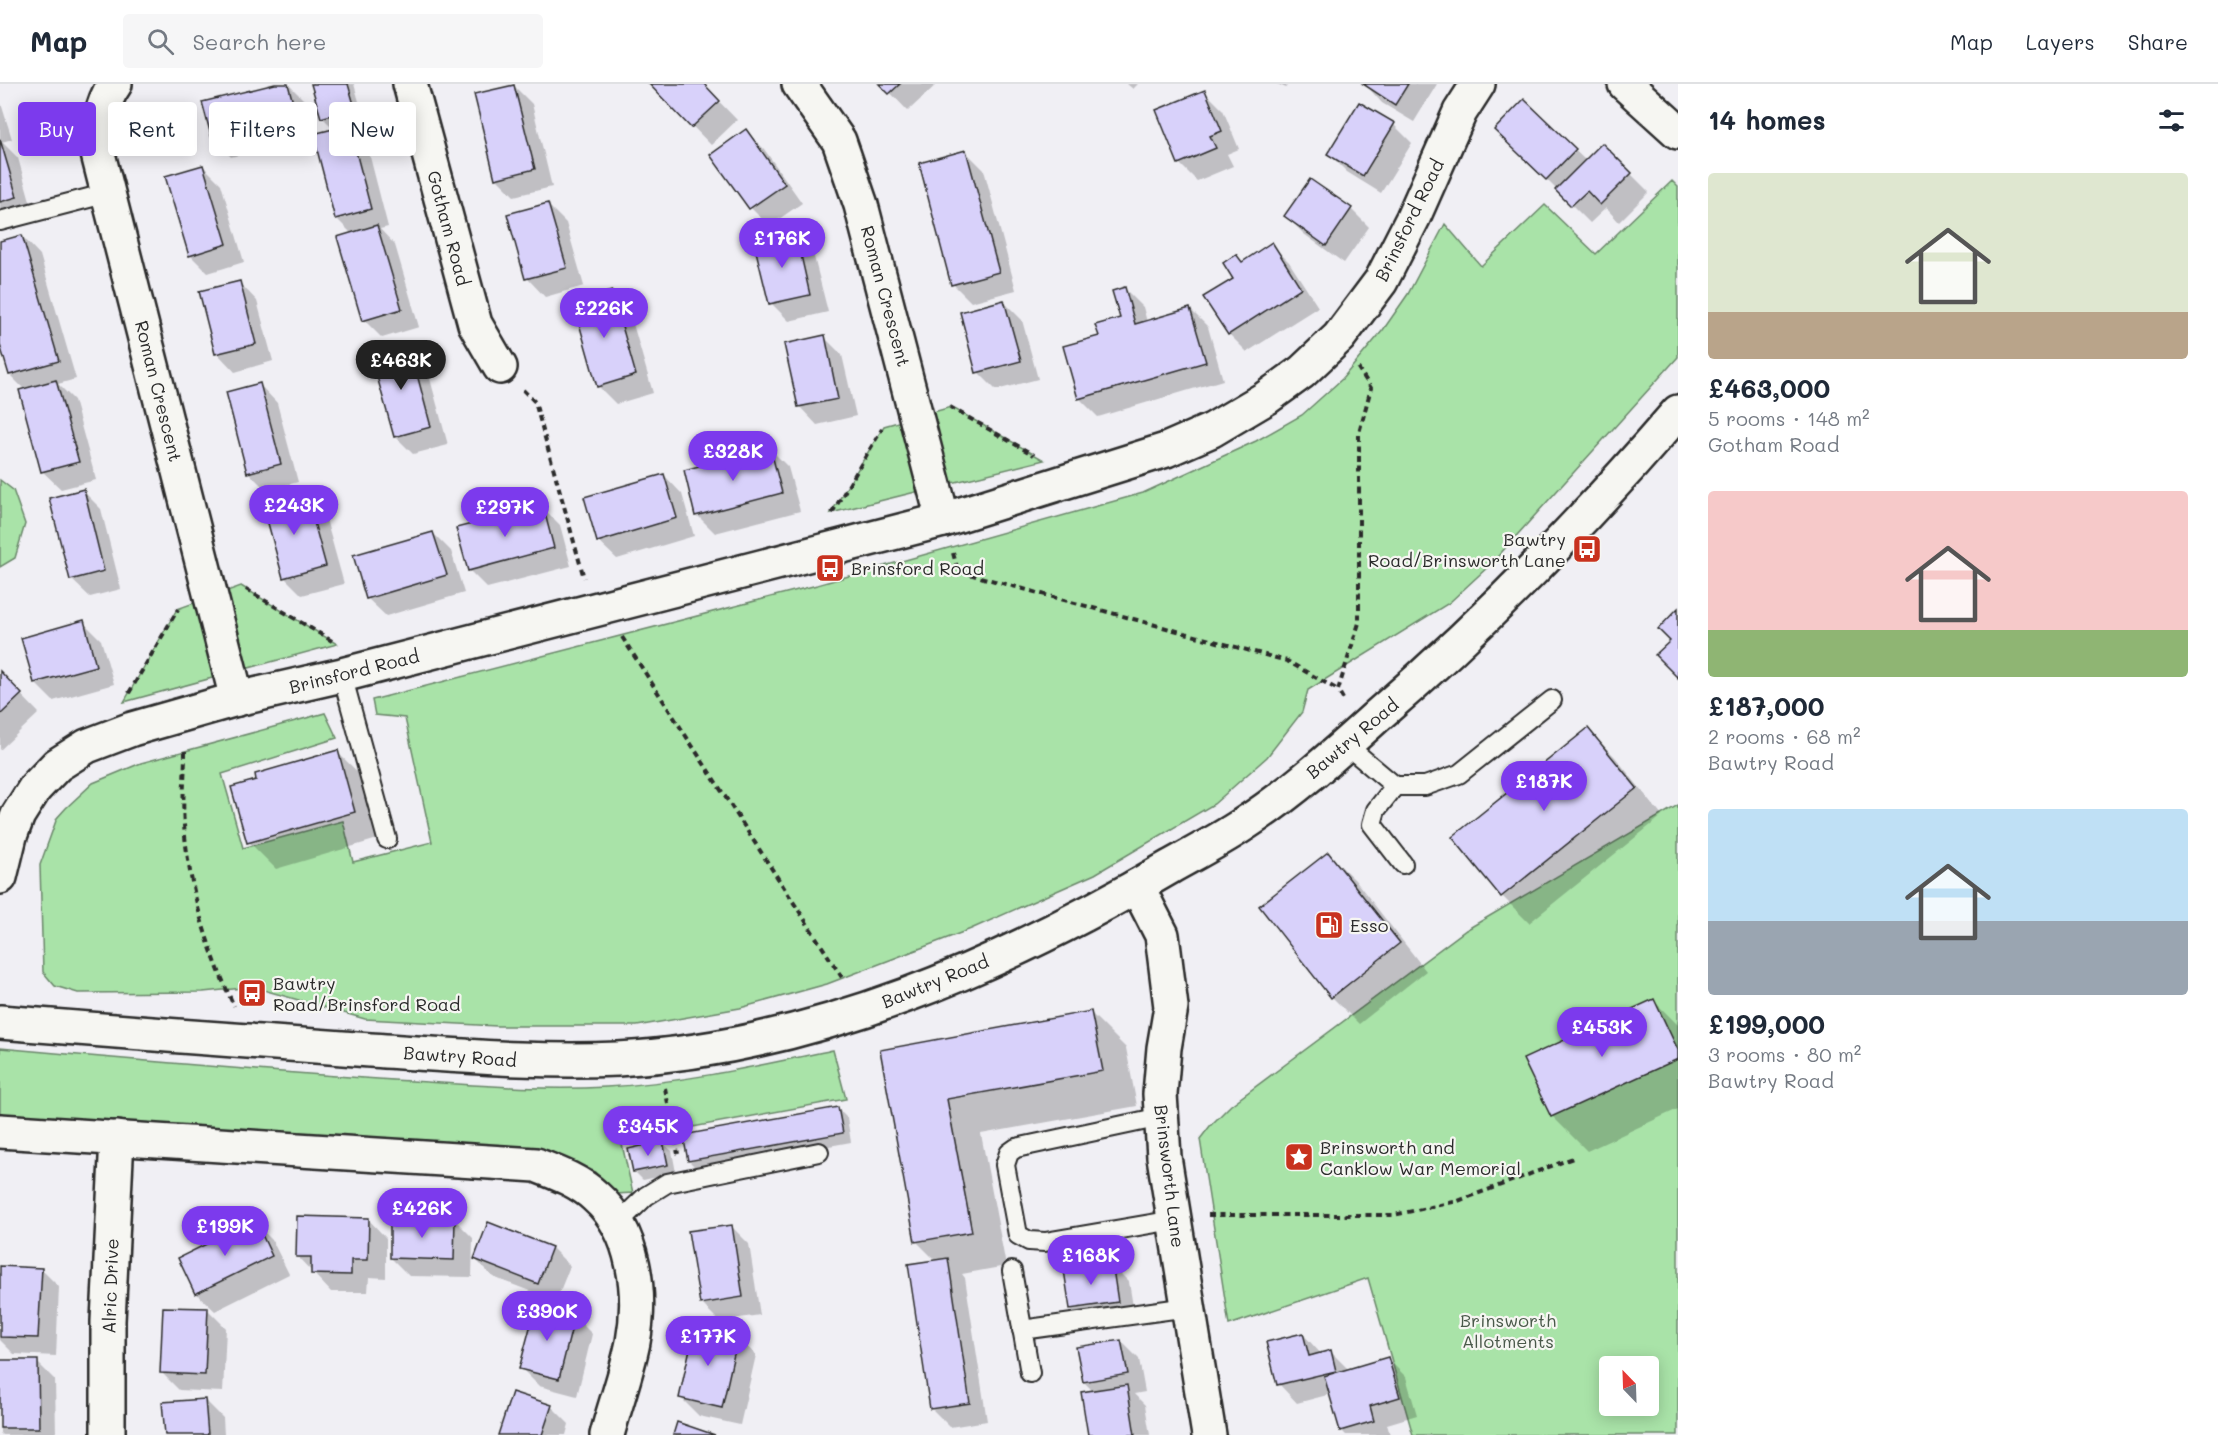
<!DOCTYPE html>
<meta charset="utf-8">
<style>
:root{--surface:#fff;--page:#f6f6f7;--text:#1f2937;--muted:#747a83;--line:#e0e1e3;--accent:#7c3aed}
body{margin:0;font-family:Mali,sans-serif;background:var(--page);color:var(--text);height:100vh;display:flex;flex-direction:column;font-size:22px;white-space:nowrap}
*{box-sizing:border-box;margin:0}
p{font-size:20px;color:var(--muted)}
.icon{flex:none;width:33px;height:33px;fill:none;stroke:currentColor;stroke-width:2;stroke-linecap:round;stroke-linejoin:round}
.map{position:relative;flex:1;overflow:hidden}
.side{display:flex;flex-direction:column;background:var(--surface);width:540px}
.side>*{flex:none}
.hud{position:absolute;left:18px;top:18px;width:570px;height:54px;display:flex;gap:12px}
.needle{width:39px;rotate:337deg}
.fabs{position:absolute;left:1599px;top:1272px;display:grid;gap:12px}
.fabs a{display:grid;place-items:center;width:60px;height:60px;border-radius:6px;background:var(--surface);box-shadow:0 3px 15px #0003;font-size:30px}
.price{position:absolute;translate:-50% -51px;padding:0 14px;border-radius:21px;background:var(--accent);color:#fff;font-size:20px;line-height:39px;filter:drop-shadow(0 2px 3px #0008)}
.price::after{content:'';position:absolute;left:50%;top:36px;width:18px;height:14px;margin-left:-9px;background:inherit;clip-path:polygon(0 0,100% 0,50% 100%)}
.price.active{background:#222;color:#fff}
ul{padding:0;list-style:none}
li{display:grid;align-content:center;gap:12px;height:318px;padding:0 30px}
li span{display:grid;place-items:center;height:186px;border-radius:6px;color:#555}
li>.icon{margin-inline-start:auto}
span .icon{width:108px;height:108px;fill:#fffc;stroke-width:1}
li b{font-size:26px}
h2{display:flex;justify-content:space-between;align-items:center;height:72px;padding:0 30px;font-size:26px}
.chip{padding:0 21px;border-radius:6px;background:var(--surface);box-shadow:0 3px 15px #0003;font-size:21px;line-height:54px}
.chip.active{background:var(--accent);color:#fff}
header{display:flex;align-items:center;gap:36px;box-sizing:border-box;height:84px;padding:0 30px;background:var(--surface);border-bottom:2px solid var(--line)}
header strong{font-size:28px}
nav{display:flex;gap:33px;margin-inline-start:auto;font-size:21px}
.search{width:420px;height:54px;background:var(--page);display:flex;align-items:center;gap:15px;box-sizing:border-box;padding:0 21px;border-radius:6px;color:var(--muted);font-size:22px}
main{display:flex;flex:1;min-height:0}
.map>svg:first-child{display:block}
.green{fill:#a9e3a8;stroke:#6a876a;stroke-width:1.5;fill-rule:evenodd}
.shadow{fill:#0003}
.building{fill:#d8d1fa;stroke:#2b2b2b;stroke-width:1.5}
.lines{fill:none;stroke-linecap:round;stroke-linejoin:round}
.service-casing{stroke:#2b2b2b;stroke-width:22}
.minor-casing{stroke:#2b2b2b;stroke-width:38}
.tertiary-casing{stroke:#2b2b2b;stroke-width:38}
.primary-casing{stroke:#2b2b2b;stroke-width:38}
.path{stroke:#2b2b2b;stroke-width:4;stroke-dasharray:6 4.5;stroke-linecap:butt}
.service{stroke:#f6f6f2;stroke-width:18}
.minor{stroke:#f6f6f2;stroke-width:33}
.tertiary{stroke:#f6f6f2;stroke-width:33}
.primary{stroke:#f6f6f2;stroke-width:33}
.labels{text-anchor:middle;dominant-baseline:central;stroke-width:4.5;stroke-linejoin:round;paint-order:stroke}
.street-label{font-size:18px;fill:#2b2b2b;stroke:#f6f6f2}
.poi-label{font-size:18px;fill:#2b2b2b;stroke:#f6f6f2;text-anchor:start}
.park-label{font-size:18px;fill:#4a594a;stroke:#f6f6f2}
</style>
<header>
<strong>Map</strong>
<div class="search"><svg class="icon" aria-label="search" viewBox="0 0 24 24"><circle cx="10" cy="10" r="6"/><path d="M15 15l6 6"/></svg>Search here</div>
<nav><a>Map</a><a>Layers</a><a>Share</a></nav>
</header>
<main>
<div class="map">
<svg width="1678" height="1351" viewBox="0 0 1678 1351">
<rect width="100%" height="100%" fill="#f0eff4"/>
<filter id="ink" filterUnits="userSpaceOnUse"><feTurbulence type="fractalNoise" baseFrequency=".0167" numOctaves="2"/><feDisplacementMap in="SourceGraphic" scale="12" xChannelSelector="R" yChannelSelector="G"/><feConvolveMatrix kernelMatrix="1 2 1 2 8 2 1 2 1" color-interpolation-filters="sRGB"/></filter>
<g filter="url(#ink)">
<!-- green -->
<g class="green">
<polygon points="1672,97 1678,103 1678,273 1490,481 1449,519 1308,606 1302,628 1267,673 1214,720 1095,790 971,845 827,900 740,924 637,942 497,942 365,935 253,903 203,908 78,909 55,902 43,888 40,781 57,734 66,724 93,699 141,679 325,629 337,654 222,690 243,764 343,737 353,778 432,758 405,634 375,631 372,616 817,501 1143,409 1256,357 1302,331 1342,295 1383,246 1408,210 1445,140 1481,182 1545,121 1596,170"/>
<polygon points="951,323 1044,376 831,429 884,342"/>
<polygon points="0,396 13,406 25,440 15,474 0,483"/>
<polygon points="241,502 337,560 124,618 177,525"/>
<path d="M1678,721V1351H1413L1368,1194L1229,1241L1200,1055L1210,1042L1231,1021L1466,846ZM1610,1282H1648V1322H1610Z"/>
<path d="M0,964C131,976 262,987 393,996C463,1000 535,1007 606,1003C683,999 758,982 833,966L846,1015L621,1056L633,1109L615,1110L594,1087L548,1066L0,1032Z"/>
</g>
<!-- shadow -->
<g class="shadow">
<polygon points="281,0 288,0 305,17 314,52 231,73 213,54"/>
<polygon points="313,0 354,0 363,32 331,42 322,33"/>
<polygon points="651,0 702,0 737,36 711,61"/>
<polygon points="882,0 937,0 908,27"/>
<polygon points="1127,0 1138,0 1133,5"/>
<polygon points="1277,0 1287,0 1286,4"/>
<polygon points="1365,0 1437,0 1414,38 1382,19"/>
<polygon points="514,2 532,20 552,103 514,112 496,94"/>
<polygon points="1205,8 1223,26 1239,65 1227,70 1233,82 1197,97 1179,79"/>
<polygon points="0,16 12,55 2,58 18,74 34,131 0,141"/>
<polygon points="1524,17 1586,77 1602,61 1649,108 1619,138 1606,124 1590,139 1515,64"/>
<polygon points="1360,20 1394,41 1412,59 1381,109 1347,88 1329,70"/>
<polygon points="349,43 367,61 388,143 380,145 395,161 419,243 382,254 364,236 352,150 336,134"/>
<polygon points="746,47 764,65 802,119 769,142 751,124 713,71"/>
<polygon points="966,68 984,86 1016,206 971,218 953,200"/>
<polygon points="203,82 221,100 244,178 208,189 190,171"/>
<polygon points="548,121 566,139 584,202 545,213 527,194"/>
<polygon points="1351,125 1369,143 1344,179 1304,150 1286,132"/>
<polygon points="795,151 813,169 828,228 789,237 771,219"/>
<polygon points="22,152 40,171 76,295 58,300 74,316 96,396 61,405 42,387 25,306 10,291 0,255 0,159"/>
<polygon points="1271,160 1289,178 1318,223 1247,268 1229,250 1236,172 1243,179"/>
<polygon points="239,198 257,217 273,277 235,288 217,269"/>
<polygon points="1125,205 1143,223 1147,238 1190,225 1208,243 1223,296 1098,333 1080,315 1065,263 1100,253 1121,235"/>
<polygon points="611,208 629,226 653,309 616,320 598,302"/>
<polygon points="1004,218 1022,236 1038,295 996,306 978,288"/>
<polygon points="824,253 842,271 856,332 817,341 799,322"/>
<polygon points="408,262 426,280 448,361 413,370 395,352"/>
<polygon points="259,300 277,319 298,398 266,406 248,388"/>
<polygon points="770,365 788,383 800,427 715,449 697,431"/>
<polygon points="664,391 682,410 694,452 617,475 598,457"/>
<polygon points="83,407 101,425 121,505 90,513 71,495"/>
<polygon points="306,410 324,428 344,500 302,511 284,493"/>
<polygon points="542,423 560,441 571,482 487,504 469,486"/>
<polygon points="433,449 451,467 464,509 386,532 367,514"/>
<polygon points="83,538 101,556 114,600 53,617 35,599"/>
<polygon points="0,589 39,629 0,666"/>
<polygon points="1588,646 1615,673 1662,732 1529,839 1502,812"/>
<polygon points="337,668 364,694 381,754 276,785 249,758"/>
<polygon points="1328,770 1355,796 1426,887 1359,940 1332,913"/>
<polygon points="1654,917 1678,941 1678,1025 1587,1067 1552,1032"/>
<polygon points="1091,929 1126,964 1137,1022 981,1050 1006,1182 962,1190 965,1194 987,1337 950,1343 932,1325 936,1177 916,1157 882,968"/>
<polygon points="838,1025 847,1034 851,1058 698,1086 689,1077"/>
<polygon points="663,1059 672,1067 676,1089 643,1096 634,1087"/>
<polygon points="368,1135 386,1154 386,1194 369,1193 368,1208 331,1208 297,1172"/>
<polygon points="455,1136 473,1154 472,1193 409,1192 391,1174"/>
<polygon points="254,1138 272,1156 289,1190 215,1227 196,1209"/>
<polygon points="731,1142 749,1160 760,1231 719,1237 701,1219"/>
<polygon points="552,1164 570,1182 556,1217 493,1193 475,1175"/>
<polygon points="1111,1180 1129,1198 1135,1235 1089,1243 1071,1225"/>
<polygon points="0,1184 41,1185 59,1203 56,1272 14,1270 0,1256"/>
<polygon points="208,1226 226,1244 223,1308 179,1306 161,1288"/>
<polygon points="574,1232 592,1250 577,1312 539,1302 521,1284"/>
<polygon points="1303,1250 1322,1271 1331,1268 1349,1286 1388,1275 1406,1293 1417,1331 1387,1340 1390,1351 1346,1351 1341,1346 1331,1310 1297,1319 1279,1300"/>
<polygon points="737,1253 756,1271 740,1341 699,1332 681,1314"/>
<polygon points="1121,1257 1139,1275 1145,1308 1134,1310 1145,1321 1150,1351 1089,1351 1094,1308 1084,1298"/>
<polygon points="0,1278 37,1278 55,1296 56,1351 2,1351 0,1349"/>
<polygon points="205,1316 223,1334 224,1351 166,1351"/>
<polygon points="551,1322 569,1340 566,1351 499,1351"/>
</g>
<!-- building -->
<g class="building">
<polygon points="275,0 288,0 297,34 212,55 202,18"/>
<polygon points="311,0 348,0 355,24 321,34"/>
<polygon points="649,0 704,0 720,17 691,44"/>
<polygon points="879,0 900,0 889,10"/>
<polygon points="1363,0 1408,0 1395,21"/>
<polygon points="514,1 535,85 495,95 474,10"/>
<polygon points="1205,6 1222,47 1210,52 1216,64 1178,80 1156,26"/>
<polygon points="1524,15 1576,65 1546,96 1494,46"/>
<polygon points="1359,18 1395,39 1363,92 1327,70"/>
<polygon points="349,41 371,125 335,135 313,50"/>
<polygon points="746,45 785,100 749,125 710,71"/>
<polygon points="0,55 17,113 0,118"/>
<polygon points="1602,59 1632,89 1600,121 1587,107 1571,122 1555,106"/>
<polygon points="966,66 999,188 951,201 919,79"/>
<polygon points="203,81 227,160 189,172 165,92"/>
<polygon points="1310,95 1352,124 1326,162 1284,132"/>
<polygon points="548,119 567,184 525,195 507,130"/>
<polygon points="377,141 402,225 362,237 337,153"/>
<polygon points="796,149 810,211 769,220 754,159"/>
<polygon points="22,151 59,277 9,291 0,261 0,157"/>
<polygon points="1272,158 1301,204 1228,251 1203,213 1233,195 1223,179 1236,170 1242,178"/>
<polygon points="240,197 256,260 215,270 199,207"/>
<polygon points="1125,203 1135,240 1190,224 1206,278 1078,315 1063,262 1099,252 1095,241 1120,234 1112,207"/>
<polygon points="612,207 636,291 597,303 573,218"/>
<polygon points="1004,216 1021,277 976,289 960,228"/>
<polygon points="825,251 838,315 798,323 784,260"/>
<polygon points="409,260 431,343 394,353 371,271"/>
<polygon points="56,296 79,378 41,388 19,306"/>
<polygon points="260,299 281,380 247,389 226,308"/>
<polygon points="770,363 782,409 695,432 684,386"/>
<polygon points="664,390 677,434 597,458 584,413"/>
<polygon points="84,405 104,487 70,496 49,414"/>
<polygon points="306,409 326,482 283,494 263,421"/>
<polygon points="543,422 554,464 468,487 456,444"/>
<polygon points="433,448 447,491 366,515 353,471"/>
<polygon points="1678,524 1678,594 1655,571 1670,557 1658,545"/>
<polygon points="84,536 96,582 34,599 21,554"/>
<polygon points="0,587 22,610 0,631"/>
<polygon points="1588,644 1637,704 1501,813 1452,753"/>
<polygon points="338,666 355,728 247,759 231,703 256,696 255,690"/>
<polygon points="1328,768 1400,859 1331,914 1259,822"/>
<polygon points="1654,915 1678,966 1678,975 1551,1033 1523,975"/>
<polygon points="1091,927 1103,987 947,1015 972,1148 915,1158 880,966"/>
<polygon points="838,1023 843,1049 688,1077 683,1051"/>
<polygon points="663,1057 668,1081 633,1088 628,1065"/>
<polygon points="297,1132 369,1134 368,1176 351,1176 351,1191 311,1190 311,1173 296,1173"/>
<polygon points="390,1134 455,1135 454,1176 390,1174"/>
<polygon points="255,1136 272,1172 195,1210 178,1174"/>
<polygon points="488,1138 552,1163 538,1200 474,1175"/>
<polygon points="732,1141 743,1213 700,1220 688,1147"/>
<polygon points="948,1174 970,1319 930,1325 908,1180"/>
<polygon points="1112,1178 1118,1218 1070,1225 1064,1186"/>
<polygon points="0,1182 42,1184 38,1254 0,1253"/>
<polygon points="536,1221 575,1231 559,1295 519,1285"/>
<polygon points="163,1223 208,1224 205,1291 160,1289"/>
<polygon points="695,1242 738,1252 722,1324 679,1314"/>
<polygon points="1303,1249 1309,1272 1331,1266 1336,1287 1277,1301 1266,1258"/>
<polygon points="1121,1256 1128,1290 1083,1298 1076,1263"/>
<polygon points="1388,1273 1400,1313 1370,1322 1374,1337 1340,1347 1324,1292"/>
<polygon points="0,1276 38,1276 39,1344 0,1344"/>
<polygon points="1127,1301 1135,1351 1088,1351 1081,1308"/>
<polygon points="512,1308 552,1321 542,1351 498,1351"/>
<polygon points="205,1315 208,1351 165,1351 162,1318"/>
<polygon points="677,1338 715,1351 673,1351"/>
</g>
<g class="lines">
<!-- service casing -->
<g class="service-casing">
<g id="service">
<polyline points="0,137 108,109"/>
<polyline points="342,591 387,755"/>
<polyline points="1345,660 1395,702 1425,702 1459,690 1552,616"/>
<polyline points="1395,702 1376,726 1372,740 1403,780"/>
<polyline points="1161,1033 1016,1064 1009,1069 1005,1081 1018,1151 1029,1157 1045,1158 1174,1136"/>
<polyline points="618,1139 646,1112 667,1099 819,1068"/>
<polyline points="1012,1187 1030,1289"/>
<polyline points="1022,1246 1188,1223"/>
</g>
</g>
<!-- minor casing -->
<g class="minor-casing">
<g id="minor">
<path d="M115,0C101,19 99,43 97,66L237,615"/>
<polyline points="410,0 475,240 500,283"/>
<polyline points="799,0 839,57 861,121 943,436"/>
<polyline points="1625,0 1678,48"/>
<polyline points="0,793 10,752 18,731 35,704 57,681 87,662 132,645 237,615 342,591 943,436 1166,366 1212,346 1266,314 1302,288 1339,253 1381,197 1413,134 1460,28 1478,0"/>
<path d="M0,1047L536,1081C557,1089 579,1097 596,1113C635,1147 642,1210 633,1258C627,1289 615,1320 607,1351"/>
<polyline points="108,1351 108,1237 117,1054"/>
</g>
</g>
<!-- tertiary casing -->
<g class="tertiary-casing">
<polyline id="tertiary" points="1137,802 1162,851 1171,923 1164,964 1160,1010 1164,1073 1209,1351"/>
</g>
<!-- primary casing -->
<g class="primary-casing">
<path id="primary" d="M0,938C123,948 247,957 370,966C453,971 535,979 618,975C814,964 1003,881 1170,783C1195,769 1220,756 1244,740C1292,709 1335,670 1377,632C1485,539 1585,436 1678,328"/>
</g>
<!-- path -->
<g class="path">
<polyline points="523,306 535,318 584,494"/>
<polyline points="950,323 1034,371"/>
<polyline points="832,429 882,345"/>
<polyline points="953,469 958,487 1287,577 1338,606"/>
<polyline points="246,505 332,557"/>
<polyline points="622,553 843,895"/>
<polyline points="129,609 178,525"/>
<polyline points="1343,615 1338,606 1359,539 1359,349 1371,304 1358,284"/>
<path d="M185,667C185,691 182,717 184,741C189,805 207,864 234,922"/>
<polyline points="665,1004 678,1070"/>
<polyline points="1208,1131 1394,1131 1458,1117 1573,1074"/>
</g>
<!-- service -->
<use href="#service" class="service"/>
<!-- minor -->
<use href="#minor" class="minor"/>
<!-- tertiary -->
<use href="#tertiary" class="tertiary"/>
<!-- primary -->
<use href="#primary" class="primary"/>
</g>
</g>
<!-- icons -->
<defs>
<g id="bus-square" transform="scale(1.5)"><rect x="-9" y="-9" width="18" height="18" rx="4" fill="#c8321e" stroke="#f6f6f2"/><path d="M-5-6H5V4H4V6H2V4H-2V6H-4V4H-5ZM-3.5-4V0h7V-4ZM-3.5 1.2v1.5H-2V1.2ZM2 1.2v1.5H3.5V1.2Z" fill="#fff"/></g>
<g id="fuel-square" transform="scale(1.5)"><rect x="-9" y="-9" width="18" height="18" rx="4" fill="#c8321e" stroke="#f6f6f2"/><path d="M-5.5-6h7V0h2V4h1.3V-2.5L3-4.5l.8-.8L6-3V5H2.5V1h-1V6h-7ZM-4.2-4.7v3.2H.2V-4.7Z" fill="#fff"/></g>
<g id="sight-square" transform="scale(1.5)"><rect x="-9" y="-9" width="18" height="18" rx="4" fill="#c8321e" stroke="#f6f6f2"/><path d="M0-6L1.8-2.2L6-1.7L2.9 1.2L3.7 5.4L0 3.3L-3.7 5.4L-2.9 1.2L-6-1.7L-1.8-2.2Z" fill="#fff"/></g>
</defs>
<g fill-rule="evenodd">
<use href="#bus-square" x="1587" y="465"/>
<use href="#bus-square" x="830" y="484"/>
<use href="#fuel-square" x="1329" y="841"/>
<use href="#bus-square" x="252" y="909"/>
<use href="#sight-square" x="1299" y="1073"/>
</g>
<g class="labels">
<!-- street labels -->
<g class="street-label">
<text transform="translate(1409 136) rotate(-64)">Brinsford Road</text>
<text transform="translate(449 144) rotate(75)">Gotham Road</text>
<text transform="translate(886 212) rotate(75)">Roman Crescent</text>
<text transform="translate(159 307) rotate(76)">Roman Crescent</text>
<text transform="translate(354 587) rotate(-14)">Brinsford Road</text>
<text transform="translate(1352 654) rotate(-40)">Bawtry Road</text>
<text transform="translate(935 897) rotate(-22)">Bawtry Road</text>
<text transform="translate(460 972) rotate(4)">Bawtry Road</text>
<text transform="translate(1170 1092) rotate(83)">Brinsworth Lane</text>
<text transform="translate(110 1202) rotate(-88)">Alric Drive</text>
</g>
<!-- poi labels -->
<g class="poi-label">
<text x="1566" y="455" text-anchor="end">Bawtry<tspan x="1566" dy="21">Road/Brinsworth Lane</tspan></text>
<text x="851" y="484">Brinsford Road</text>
<text x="1350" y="841">Esso</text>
<text x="273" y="899">Bawtry<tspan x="273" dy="21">Road/Brinsford Road</tspan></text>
<text x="1320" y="1063">Brinsworth and<tspan x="1320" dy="21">Canklow War Memorial</tspan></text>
</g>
<!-- park labels -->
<g class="park-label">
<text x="1508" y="1236">Brinsworth<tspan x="1508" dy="21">Allotments</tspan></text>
</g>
</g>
</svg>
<div class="fabs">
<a><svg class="needle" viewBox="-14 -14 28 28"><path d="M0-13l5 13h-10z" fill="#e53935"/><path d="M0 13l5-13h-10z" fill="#747a83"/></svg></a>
</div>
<b class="price" style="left:782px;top:185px">£176K</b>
<b class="price" style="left:604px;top:255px">£226K</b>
<b class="price active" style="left:401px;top:307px">£463K</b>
<b class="price" style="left:733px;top:398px">£328K</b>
<b class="price" style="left:294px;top:452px">£243K</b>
<b class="price" style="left:505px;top:454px">£297K</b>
<b class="price" style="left:1544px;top:728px">£187K</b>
<b class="price" style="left:1602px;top:974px">£453K</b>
<b class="price" style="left:648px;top:1073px">£345K</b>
<b class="price" style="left:422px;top:1155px">£426K</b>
<b class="price" style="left:225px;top:1173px">£199K</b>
<b class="price" style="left:1091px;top:1202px">£168K</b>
<b class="price" style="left:547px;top:1258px">£390K</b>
<b class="price" style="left:708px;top:1283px">£177K</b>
<div class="hud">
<a class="chip active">Buy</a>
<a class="chip">Rent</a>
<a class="chip">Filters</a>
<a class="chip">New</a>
</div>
</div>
<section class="side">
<h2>14 homes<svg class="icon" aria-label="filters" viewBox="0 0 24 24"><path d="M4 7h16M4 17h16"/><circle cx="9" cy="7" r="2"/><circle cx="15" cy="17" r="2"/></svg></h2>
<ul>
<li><span style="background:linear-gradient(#dfe7d0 75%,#b9a48a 0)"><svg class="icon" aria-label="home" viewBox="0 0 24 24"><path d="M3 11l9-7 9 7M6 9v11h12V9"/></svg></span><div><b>£463,000</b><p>5 rooms · 148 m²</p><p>Gotham Road</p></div></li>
<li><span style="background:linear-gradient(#f6c9c9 75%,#8fb573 0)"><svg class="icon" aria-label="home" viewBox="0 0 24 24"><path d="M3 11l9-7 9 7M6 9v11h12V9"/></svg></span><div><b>£187,000</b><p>2 rooms · 68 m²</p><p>Bawtry Road</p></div></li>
<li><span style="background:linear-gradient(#bfe0f5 60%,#9aa5b1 0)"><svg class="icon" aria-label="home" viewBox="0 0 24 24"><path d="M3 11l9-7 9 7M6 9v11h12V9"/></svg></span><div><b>£199,000</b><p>3 rooms · 80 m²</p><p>Bawtry Road</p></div></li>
</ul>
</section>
</main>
